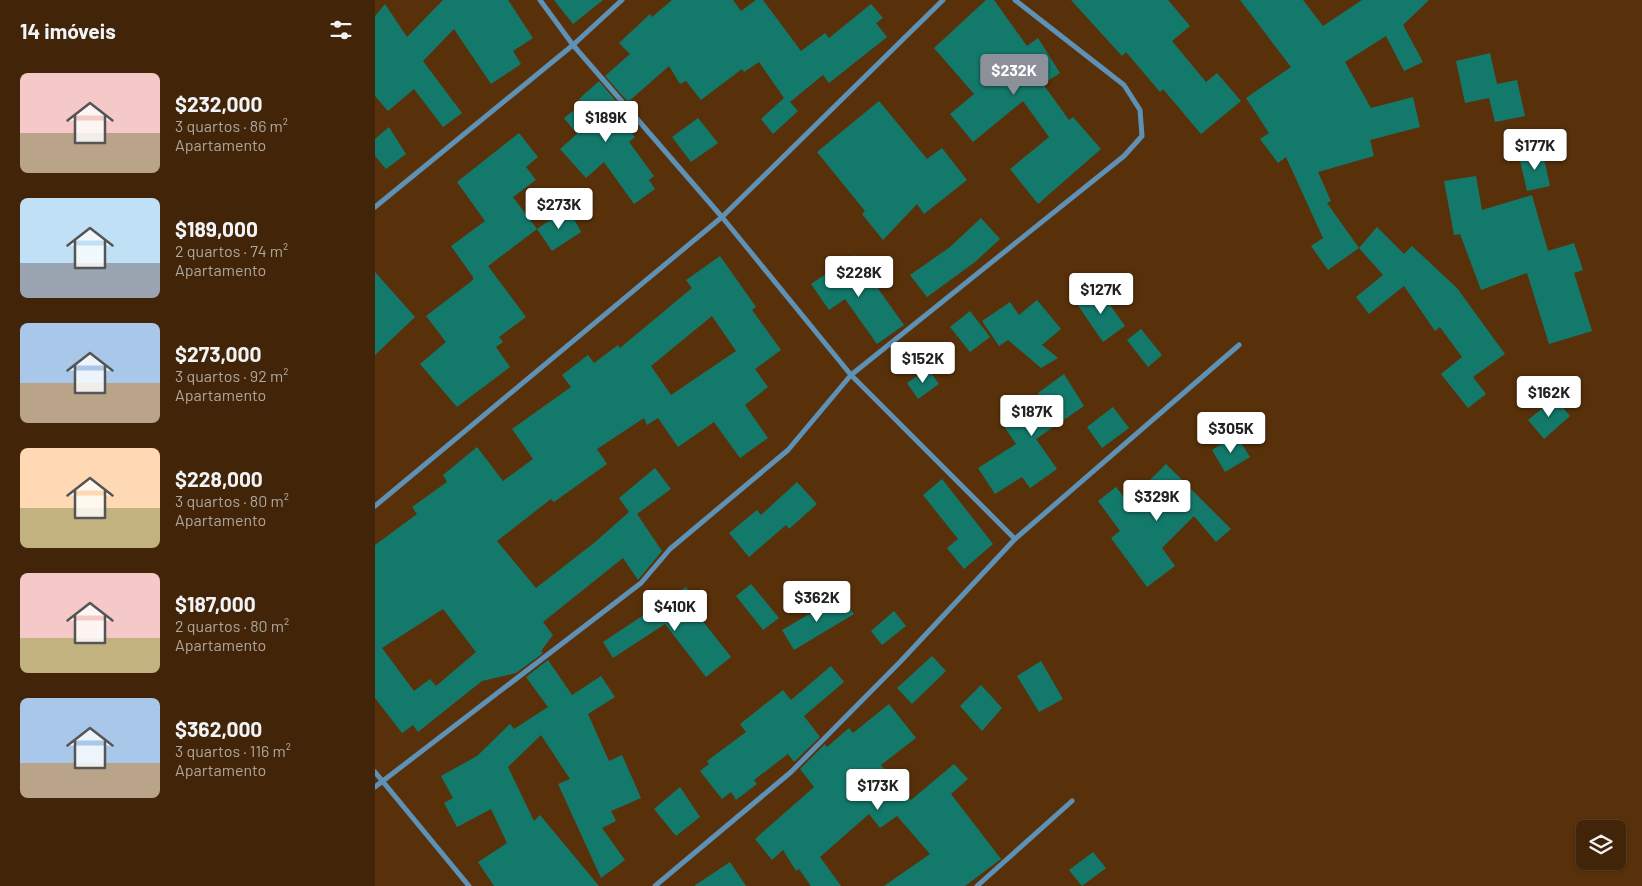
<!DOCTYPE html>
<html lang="pt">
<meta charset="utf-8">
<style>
:root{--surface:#422508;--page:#4c3116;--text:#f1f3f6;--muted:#aea59c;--line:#5a4229;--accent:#8c9099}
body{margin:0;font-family:Barlow,sans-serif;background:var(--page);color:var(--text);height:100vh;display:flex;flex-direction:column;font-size:19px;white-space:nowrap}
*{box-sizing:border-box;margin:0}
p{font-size:16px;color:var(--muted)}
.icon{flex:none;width:28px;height:28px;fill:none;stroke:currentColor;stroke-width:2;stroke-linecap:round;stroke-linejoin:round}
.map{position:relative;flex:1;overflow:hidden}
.panel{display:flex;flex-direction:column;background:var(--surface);width:375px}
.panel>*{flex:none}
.tools{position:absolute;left:1201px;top:820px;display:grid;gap:10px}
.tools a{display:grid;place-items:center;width:50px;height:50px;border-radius:8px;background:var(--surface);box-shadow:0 1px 4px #0004,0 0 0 1px var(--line);font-size:25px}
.price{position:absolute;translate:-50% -42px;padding:0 11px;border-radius:5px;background:#fff;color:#222;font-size:16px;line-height:32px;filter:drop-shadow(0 1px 2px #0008)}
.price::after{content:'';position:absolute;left:50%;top:30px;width:15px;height:11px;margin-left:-8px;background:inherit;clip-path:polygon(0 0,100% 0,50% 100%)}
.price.active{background:var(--accent);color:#fff}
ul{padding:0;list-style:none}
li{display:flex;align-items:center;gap:15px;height:125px;padding:0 20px}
li span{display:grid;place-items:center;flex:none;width:140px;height:100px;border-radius:8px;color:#555}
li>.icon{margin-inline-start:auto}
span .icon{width:60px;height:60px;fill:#fffc;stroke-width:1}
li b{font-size:21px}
h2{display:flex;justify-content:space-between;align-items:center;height:60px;padding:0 20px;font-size:21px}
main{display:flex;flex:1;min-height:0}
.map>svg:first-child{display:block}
.building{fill:#137a6b;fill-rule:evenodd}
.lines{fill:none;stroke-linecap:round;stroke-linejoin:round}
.minor{stroke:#5d91b5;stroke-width:5}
</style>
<main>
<section class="panel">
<h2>14 imóveis<svg class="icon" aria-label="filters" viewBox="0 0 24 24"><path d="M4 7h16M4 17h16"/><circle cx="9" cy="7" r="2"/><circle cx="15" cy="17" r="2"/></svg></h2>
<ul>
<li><span style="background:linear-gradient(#f6c9c9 60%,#b9a48a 0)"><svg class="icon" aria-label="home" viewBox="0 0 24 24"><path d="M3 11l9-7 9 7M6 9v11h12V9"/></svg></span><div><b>$232,000</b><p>3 quartos · 86 m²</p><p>Apartamento</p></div></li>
<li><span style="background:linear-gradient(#bfe0f5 65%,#9aa5b1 0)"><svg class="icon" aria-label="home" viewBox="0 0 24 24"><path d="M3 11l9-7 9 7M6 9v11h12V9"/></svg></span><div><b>$189,000</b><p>2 quartos · 74 m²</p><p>Apartamento</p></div></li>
<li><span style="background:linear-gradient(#a9c7e8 60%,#b9a48a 0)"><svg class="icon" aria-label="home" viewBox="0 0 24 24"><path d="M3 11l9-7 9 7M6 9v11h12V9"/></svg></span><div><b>$273,000</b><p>3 quartos · 92 m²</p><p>Apartamento</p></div></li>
<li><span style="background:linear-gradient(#ffd9b3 60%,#c2b280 0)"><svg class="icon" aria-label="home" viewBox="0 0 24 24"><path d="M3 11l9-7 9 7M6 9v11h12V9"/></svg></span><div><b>$228,000</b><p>3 quartos · 80 m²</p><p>Apartamento</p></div></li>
<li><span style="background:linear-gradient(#f6c9c9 65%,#c2b280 0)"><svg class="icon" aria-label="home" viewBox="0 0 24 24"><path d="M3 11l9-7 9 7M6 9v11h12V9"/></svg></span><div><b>$187,000</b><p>2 quartos · 80 m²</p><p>Apartamento</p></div></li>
<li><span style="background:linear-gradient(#a9c7e8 65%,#b9a48a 0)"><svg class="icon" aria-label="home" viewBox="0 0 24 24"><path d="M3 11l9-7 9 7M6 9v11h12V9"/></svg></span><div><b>$362,000</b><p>3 quartos · 116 m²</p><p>Apartamento</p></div></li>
</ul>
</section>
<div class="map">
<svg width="1267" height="886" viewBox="0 0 1267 886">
<rect width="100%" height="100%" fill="#58310b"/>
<!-- building -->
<g class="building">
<polygon points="68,0 133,0 158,38 138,51 146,64 116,84 79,29 48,61 87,113 68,127 39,89 13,111 0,96 0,16 10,4 32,37"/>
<polygon points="179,0 228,0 198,24"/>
<polygon points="297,0 358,0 366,11 381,0 388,0 426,51 450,33 454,38 496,4 508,18 501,23 512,37 454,83 448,75 415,102 423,111 398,134 386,119 409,98 384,62 369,72 367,69 326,100 311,81 305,84 294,66 253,102 230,76 255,54 244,43 275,14 277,17"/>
<polygon points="611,0 619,0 652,46 663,38 685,73 668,84 694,120 698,117 726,149 663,204 635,169 674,137 648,101 598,142 575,114 599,94 559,48"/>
<polygon points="696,0 793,0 815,26 797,41 831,82 842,73 866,101 826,134 788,89 785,92 751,52 747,56"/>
<polygon points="865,0 928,0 948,26 987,0 1054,0 1028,25 1048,62 1029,71 1011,36 970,62 996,108 1038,97 1045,127 995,140 999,156 943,172 956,201 952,203 984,248 953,270 936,246 948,238 911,157 903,163 885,139 894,133 871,98 916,67"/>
<polygon points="1115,53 1122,84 1142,80 1150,116 1120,122 1114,98 1090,103 1081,61"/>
<polygon points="224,81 247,108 240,114 260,137 254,142 279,176 274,180 280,189 259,204 229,162 211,178 185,149 202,134 189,118 207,104 204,99"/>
<polygon points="504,101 552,159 567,148 592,180 549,214 542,204 508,240 487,214 490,211 442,152"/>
<polygon points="323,118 343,143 316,162 297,137"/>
<polygon points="14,127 31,154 11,169 0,156 0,139"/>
<polygon points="144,133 163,157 151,167 161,180 138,197 162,229 113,266 151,317 124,337 128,342 121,347 135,367 82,407 45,364 71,342 51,316 98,280 98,277 76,246 110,221 82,182"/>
<polygon points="1167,150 1175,186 1152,191 1144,156"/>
<polygon points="1101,176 1107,210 1157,195 1173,251 1199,243 1208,270 1199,273 1217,331 1174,344 1152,273 1106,290 1085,234 1079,235 1069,181"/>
<polygon points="193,208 206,232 177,251 162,229"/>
<polygon points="606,218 625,239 600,262 552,297 535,275 575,247"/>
<polygon points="1002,227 1029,254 1037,246 1082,288 1130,354 1098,377 1111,394 1093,408 1066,374 1087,357 1065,327 1060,331 1029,286 994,314 981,297 1008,275 984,248"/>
<polygon points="479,255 529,325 502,344 470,299 454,310 436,284"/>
<path d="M345,256L381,307L377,310L406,350L380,369L393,387L370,405L393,438L365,458L339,422L303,447L283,418L272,425L269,418L222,449L232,464L179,502L176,499L122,541L161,588L219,543L254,512L244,498L280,468L296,489L262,514L287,551L263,580L248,558L168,622L178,635L166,651L168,653L141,673L107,681L43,732L38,725L27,733L0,698V545L42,514L37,507L72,482L68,475L102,447L128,481L158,459L137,429L196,387L187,375L213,355L219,363L243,345L245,348L317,288L311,280ZM337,316L361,351L296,395L276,366ZM68,609L101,652L61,686L55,679L39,691L7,648Z"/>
<polygon points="0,272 40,317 0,355"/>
<polygon points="723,288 750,326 728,342 702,304"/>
<polygon points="662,300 686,329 667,345 683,358 666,368 633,340 624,346 607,321 635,302 644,315"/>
<polygon points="595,311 615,337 595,352 575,327"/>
<polygon points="766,329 787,355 773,367 752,340"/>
<polygon points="553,369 564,384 543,399 532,383"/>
<polygon points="689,374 709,406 661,439 682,469 655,488 647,477 620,494 603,468 641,444 626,422 664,395 663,393"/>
<polygon points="1180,398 1195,416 1169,439 1153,420"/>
<polygon points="738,407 754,428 727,448 712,427"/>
<polygon points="861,435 875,457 850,472 837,450"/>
<polygon points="791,464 856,529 841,542 819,516 787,548 800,566 772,587 736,538 745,531 723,501 741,487 753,502"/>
<polygon points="567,479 618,544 589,569 572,548 583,539 548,495"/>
<polygon points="422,482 442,504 414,529 411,525 374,557 354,533 382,510 386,515"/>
<polygon points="376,584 404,618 388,630 361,596"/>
<polygon points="311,587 328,612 323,615 356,657 331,677 290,624 238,658 228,642"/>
<polygon points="465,596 479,614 419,650 407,630"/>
<polygon points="519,611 531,626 507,645 496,631"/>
<polygon points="557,656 571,671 537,704 522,688"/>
<polygon points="173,660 197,695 226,676 240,697 213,714 234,761 247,755 266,798 236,811 241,821 227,828 250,860 226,878 183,784 195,779 166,735 133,767 159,821 165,815 224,886 119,886 103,862 132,843 116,809 82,827 69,803 78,798 66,776 102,756 135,724 139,729 173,707 151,677"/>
<polygon points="666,661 688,699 664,712 642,676"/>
<polygon points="456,666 469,682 429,716 445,737 419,762 413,754 379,780 382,784 361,800 356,792 347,799 325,771 334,764 332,761 371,732 365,724 408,690 416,700"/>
<polygon points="606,685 627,708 607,731 585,706"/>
<polygon points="514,704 541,738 506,765 536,800 579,764 593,779 576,794 626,859 590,886 509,886 555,854 522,816 505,828 494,814 445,857 466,886 436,886 424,869 421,871 408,850 397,860 380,839 439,787 425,769 450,744 452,747 474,728 478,733"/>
<polygon points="305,787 325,817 301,836 279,809"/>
<polygon points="718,852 731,868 707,886 694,870"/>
<polygon points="355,862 371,886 319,886"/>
</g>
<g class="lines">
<!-- minor -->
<g class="minor">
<polyline points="165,0 198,45 347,217 476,375 640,539"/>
<polyline points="0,207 198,45 247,0"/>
<polyline points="0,506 347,217 568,0"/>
<polyline points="0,772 94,886"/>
<polyline points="0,787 266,583 295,549 413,450 476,375 749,156 767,136 765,110 749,85 640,0"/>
<polyline points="280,886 416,772 525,662 640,539 864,345"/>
<polyline points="602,886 697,801"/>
</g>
</g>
</svg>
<div class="tools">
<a><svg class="icon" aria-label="layers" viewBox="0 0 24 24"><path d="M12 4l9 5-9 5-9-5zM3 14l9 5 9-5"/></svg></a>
</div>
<b class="price active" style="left:639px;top:96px">$232K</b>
<b class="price" style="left:231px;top:143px">$189K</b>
<b class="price" style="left:1160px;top:171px">$177K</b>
<b class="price" style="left:184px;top:230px">$273K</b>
<b class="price" style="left:484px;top:298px">$228K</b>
<b class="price" style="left:726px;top:315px">$127K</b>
<b class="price" style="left:548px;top:384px">$152K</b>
<b class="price" style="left:1174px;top:418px">$162K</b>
<b class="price" style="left:657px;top:437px">$187K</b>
<b class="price" style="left:856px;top:454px">$305K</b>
<b class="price" style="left:782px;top:522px">$329K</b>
<b class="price" style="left:442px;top:623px">$362K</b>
<b class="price" style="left:300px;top:632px">$410K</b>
<b class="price" style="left:503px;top:811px">$173K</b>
</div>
</main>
